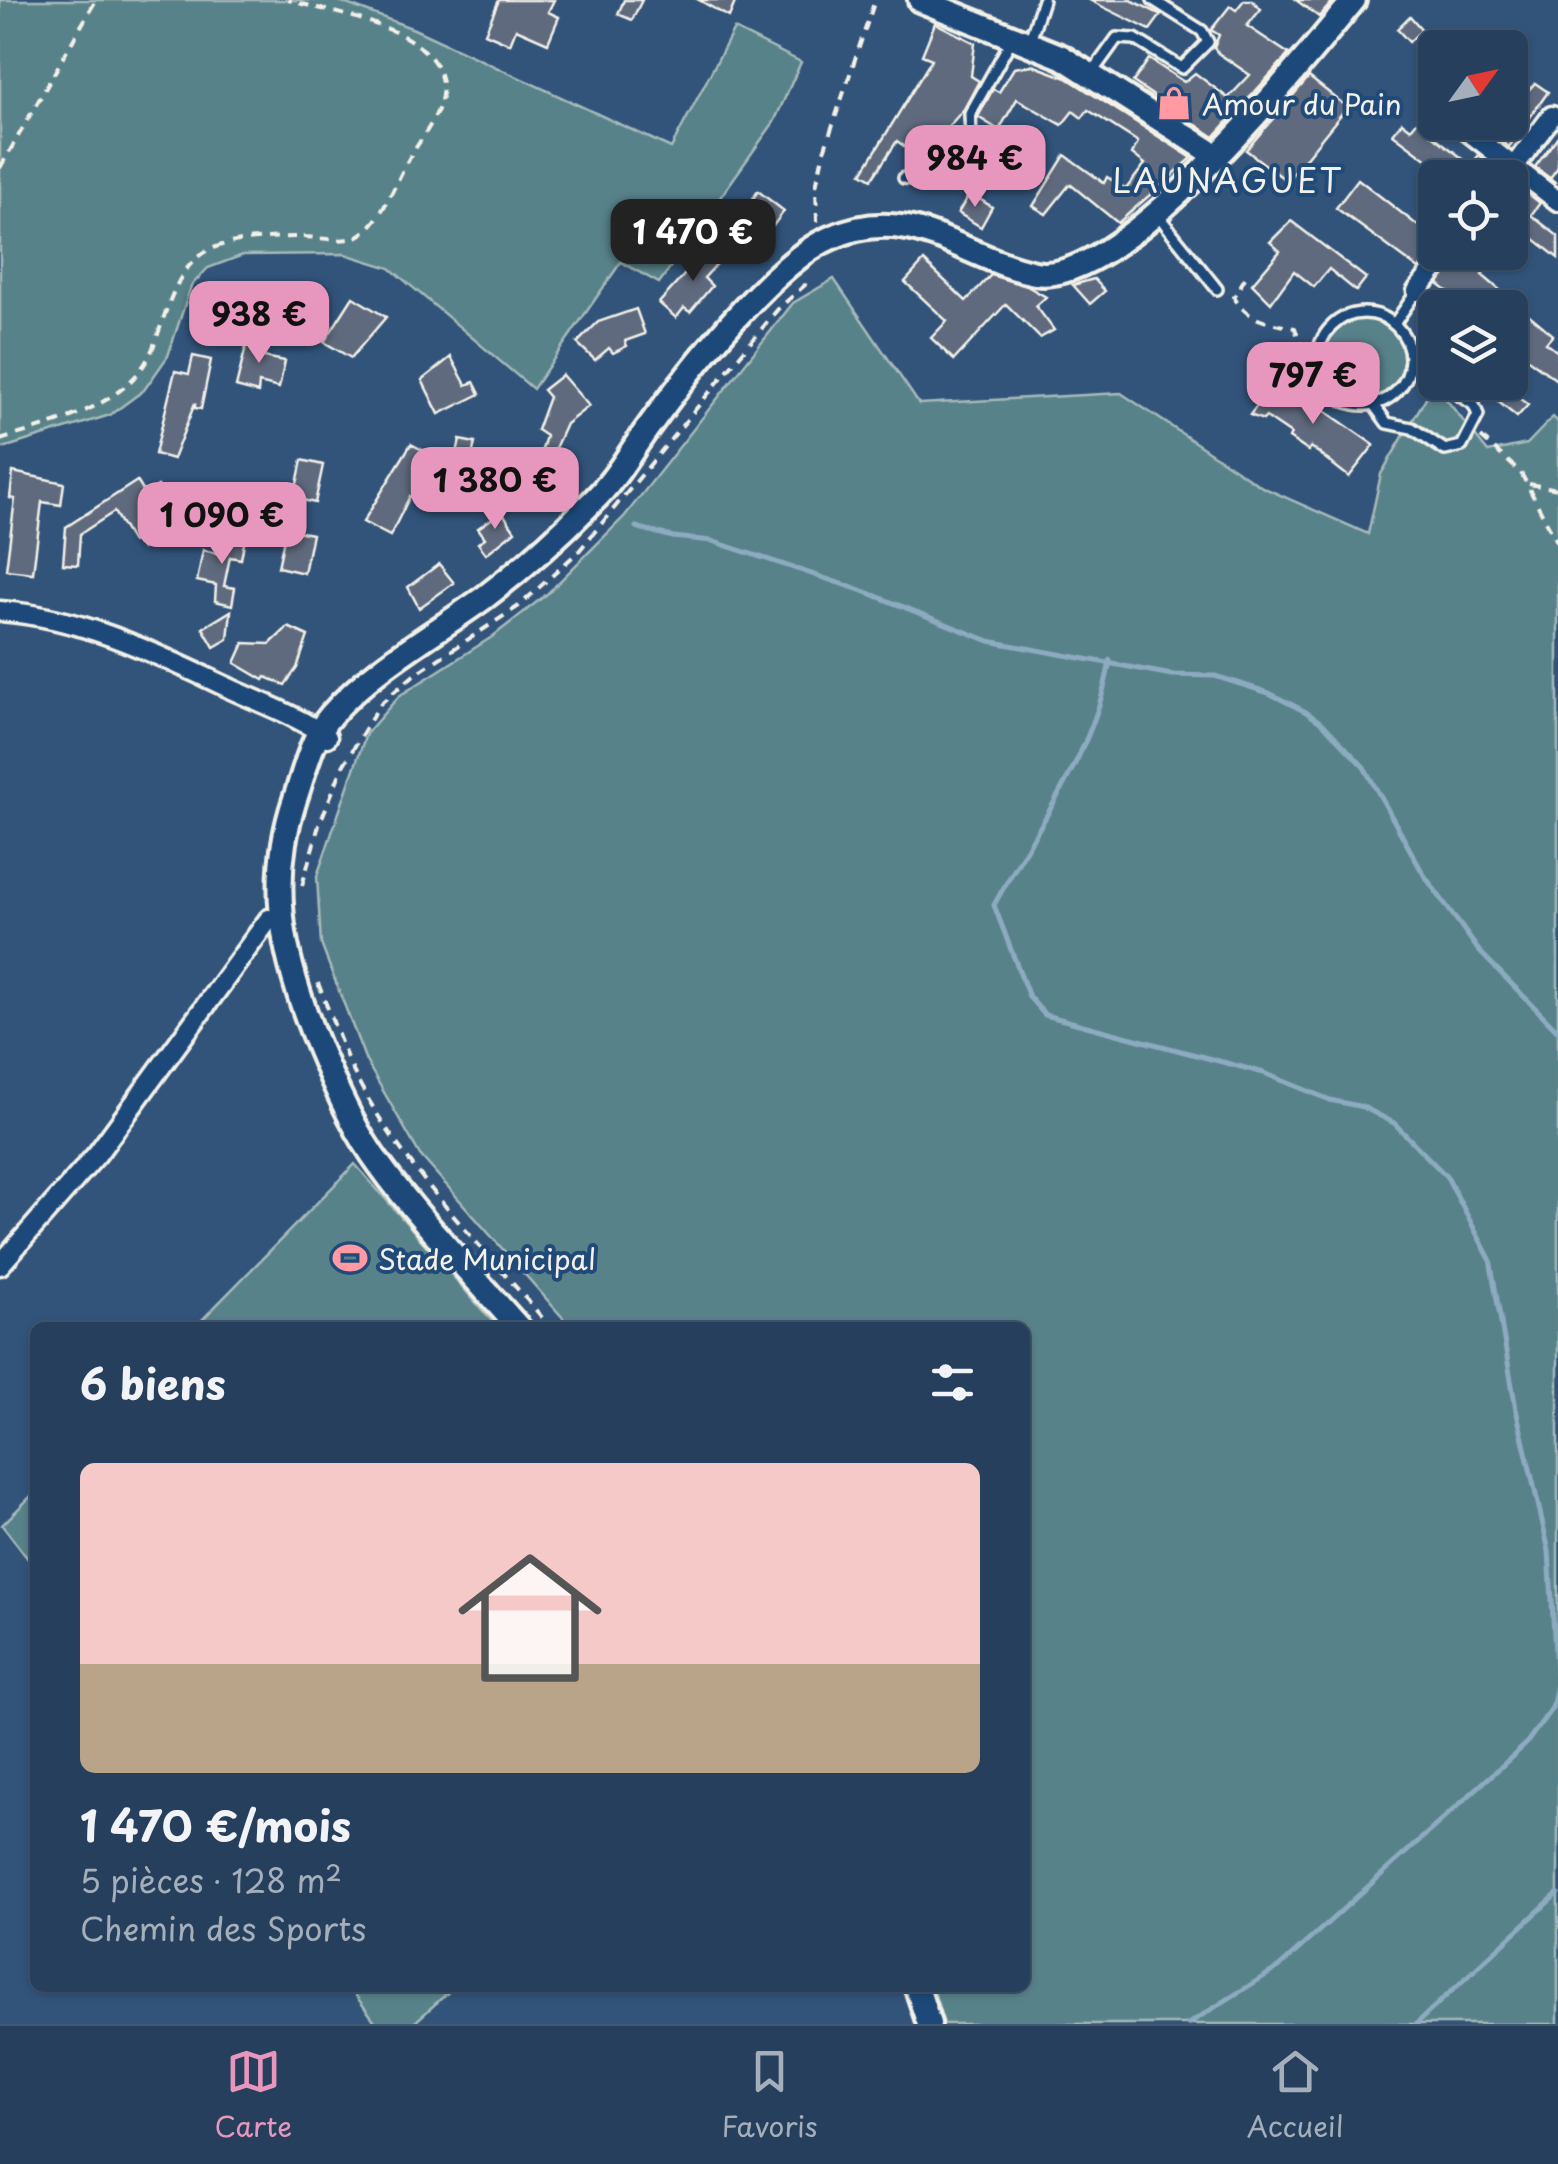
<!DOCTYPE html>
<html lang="fr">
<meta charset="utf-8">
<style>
:root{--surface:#263f5c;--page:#2e4662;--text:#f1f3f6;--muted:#a4afbb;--line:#425872;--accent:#e797bd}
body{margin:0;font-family:"Playpen Sans",sans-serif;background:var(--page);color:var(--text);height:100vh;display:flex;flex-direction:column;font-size:38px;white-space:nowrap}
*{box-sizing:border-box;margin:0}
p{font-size:32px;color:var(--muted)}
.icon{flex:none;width:55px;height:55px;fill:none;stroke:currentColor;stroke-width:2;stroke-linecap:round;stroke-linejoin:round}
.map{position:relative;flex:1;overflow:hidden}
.drawer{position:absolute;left:30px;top:1322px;width:1000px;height:670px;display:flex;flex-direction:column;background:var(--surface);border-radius:15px;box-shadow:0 2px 8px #0004,0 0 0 2px var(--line)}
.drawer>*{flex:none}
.needle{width:65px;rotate:57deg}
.fabs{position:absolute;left:1418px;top:30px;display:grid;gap:20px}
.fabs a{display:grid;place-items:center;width:110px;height:110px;border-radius:15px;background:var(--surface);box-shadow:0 2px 8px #0004,0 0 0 2px var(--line);font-size:50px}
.price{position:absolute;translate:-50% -85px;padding:0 22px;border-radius:20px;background:var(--accent);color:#111;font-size:32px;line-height:65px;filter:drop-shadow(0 2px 5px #0008)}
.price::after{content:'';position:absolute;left:50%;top:60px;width:30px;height:22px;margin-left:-15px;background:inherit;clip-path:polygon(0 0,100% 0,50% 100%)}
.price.active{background:#222;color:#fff}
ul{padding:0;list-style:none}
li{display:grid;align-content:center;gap:20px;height:530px;padding:0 50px}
li span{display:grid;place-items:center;height:310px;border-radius:15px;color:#555}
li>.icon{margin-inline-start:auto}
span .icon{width:180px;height:180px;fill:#fffc;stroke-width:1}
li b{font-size:42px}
h2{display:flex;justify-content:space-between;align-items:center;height:120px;padding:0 50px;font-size:42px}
.menu{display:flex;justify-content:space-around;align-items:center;height:140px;border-top:2px solid var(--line);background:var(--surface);font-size:28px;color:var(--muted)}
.menu a{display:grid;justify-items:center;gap:5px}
.menu .active{color:var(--accent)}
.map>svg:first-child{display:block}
.green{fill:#58828a;stroke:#a6bab9;stroke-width:2.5}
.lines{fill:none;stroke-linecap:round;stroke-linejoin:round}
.stream{stroke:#8dabc0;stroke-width:5}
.building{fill:#5f6b7e;stroke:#f4f1e8;stroke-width:2.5}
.service-casing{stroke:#f4f1e8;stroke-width:16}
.minor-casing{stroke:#f4f1e8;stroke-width:25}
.tertiary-casing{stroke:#f4f1e8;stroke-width:30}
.path{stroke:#f4f1e8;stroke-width:4;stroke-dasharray:10 8;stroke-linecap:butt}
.service{stroke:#1f4a7a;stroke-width:9}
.minor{stroke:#1f4a7a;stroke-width:18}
.tertiary{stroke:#1f4a7a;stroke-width:22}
.labels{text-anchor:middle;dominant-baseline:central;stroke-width:8;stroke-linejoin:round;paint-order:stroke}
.poi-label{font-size:28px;fill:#f4f1e8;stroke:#1f4a7a;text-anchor:start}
.quarter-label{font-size:32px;letter-spacing:2.5px;fill:#f4f1e8;stroke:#1f4a7a}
</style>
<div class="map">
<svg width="1558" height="2024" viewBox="0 0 1558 2024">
<rect width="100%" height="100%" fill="#32547b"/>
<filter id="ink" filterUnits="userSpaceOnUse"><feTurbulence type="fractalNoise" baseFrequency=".01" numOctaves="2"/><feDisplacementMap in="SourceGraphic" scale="20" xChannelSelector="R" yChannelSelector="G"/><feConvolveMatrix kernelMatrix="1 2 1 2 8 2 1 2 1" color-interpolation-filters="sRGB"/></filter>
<g filter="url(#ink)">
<!-- green -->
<g class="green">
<polygon points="0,0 336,0 414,29 671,148 734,29 801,62 774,122 659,283 621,262 533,389 390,268 345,254 243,255 208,268 191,286 168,356 144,390 110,415 0,449"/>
<polygon points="834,279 919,404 1121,393 1262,487 1368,534 1381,474 1434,384 1488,452 1527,444 1553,417 1558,422 1558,2024 944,2024 933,1988 1025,1988 1025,1328 571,1327 420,1155 366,1061 321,944 317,876 366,734 399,696 492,637 547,594 624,517 793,303"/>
<circle cx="1364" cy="359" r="41"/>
<polygon points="355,1164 497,1327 195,1327"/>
<polygon points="35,1492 35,1568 2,1525"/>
<polygon points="350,1988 453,1988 413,2024 377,2024"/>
</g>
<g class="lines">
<!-- stream -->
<g class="stream">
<polyline points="636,527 673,537 712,541 866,592 989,641 1172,675 1215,676 1269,693 1306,712 1323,724 1364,767 1424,875 1479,951 1558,1031"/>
<path d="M1110,660C1095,752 1038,825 994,905L1029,997L1045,1015L1264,1073L1330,1100L1363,1107L1394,1123L1447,1177L1490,1259L1516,1409L1549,1551L1557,1685L1552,1708L1525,1745L1279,1967L1188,2024"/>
<polyline points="1416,2024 1558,1893"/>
</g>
</g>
<!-- building -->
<g class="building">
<polygon points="499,0 554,0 548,12 559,17 548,43 516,29 510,44 485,33"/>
<polygon points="624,0 642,0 632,20 618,14"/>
<polygon points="699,0 736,0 729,17"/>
<polygon points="1089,0 1131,0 1161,15 1150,30"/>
<polygon points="1244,0 1252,0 1261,9 1247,26 1289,54 1214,137 1133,82 1149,59 1184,82 1195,73 1228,98 1250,75 1218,53 1214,48 1219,35 1211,30 1230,6 1236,10"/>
<polygon points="1296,0 1334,0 1319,17"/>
<polygon points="1410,16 1422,30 1409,42 1397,29"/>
<polygon points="935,23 975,43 971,76 979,81 964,109 925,153 922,145 908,149 897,141 872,179 862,173 932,59 922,55"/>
<polygon points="1032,65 1067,78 1192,158 1118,223 1070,184 1046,214 1033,206 1065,155 1104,183 1107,177 1126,189 1145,164 1132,154 1138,142 1088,110 1082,118 1073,111 1062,125 1017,99 999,130 978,117 993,89 999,92 1014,68"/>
<polygon points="1309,77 1347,107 1287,181 1246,150"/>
<polygon points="1535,83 1548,92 1509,147 1494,136 1504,122 1510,122 1515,105"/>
<polygon points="1424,113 1439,124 1431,134 1471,165 1479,155 1492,165 1485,175 1488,178 1434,178 1440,169 1393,134 1402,122 1411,129"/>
<polygon points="1558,136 1558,167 1550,178 1556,183 1535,167"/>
<polygon points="1358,179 1417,225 1435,201 1435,248 1419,269 1336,208"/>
<polygon points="1521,188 1540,203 1531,215 1558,236 1558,258 1519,227 1510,239 1510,198"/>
<polygon points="758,191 784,211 773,226 768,222 754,243 733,227"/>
<polygon points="970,193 992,207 981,227 958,213"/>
<polygon points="1291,221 1366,278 1356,291 1329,269 1314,287 1294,271 1271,303 1252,284 1280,251 1270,242"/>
<polygon points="713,243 725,255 704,278 712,286 690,312 684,308 676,318 659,303"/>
<polygon points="1462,252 1479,252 1492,262 1482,275 1553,335 1546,343 1558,352 1558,381 1510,346 1510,308 1469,308 1438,284"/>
<polygon points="924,261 966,301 991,275 1027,286 1046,297 1036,306 1054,330 1040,338 1006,304 954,360 931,338 947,321 905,282"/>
<polygon points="1094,279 1105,291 1090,304 1073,285"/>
<polygon points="353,297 386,317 351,358 324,342"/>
<polygon points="636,309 645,334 625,341 627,346 613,353 609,348 595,360 577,343 598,322"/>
<polygon points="249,334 267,337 264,357 285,361 279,388 259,383 258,393 236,387"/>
<polygon points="193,356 211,360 201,409 195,408 195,403 173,459 155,454 175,371 189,374"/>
<polygon points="451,357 466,385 474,382 480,394 439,414 422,380"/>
<polygon points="562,375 589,406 566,424 547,466 538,463 546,436 537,430 549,397 543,390"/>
<polygon points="1278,378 1374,445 1349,477 1311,447 1308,451 1289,438 1291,434 1266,417 1263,420 1250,415"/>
<polygon points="1474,382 1499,382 1528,405 1517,417"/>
<polygon points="460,440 475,443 471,460 456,457"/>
<polygon points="411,444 449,464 438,483 447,489 435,509 410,496 390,536 363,522"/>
<polygon points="302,460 323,465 315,503 294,498"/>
<polygon points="13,472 64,483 61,505 42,502 33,573 6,570 15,499 10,498"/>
<polygon points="137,481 145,494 158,486 166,498 160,502 165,511 158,515 166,533 142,549 135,540 132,542 114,512 80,534 78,565 63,564 66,527"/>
<polygon points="502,512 515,531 486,554 478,543 485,538 478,528"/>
<polygon points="286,529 312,534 304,573 278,567"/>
<polygon points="230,530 246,533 241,559 230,557 224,586 235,588 232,605 215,601 216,585 197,581 203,550 225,555"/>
<polygon points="439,564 454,583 419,608 408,587"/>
<polygon points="231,611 228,639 214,647 203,628"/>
<polygon points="288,627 308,636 297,668 285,685 266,677 264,680 235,663 244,643 270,644"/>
</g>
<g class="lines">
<!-- service casing -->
<g class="service-casing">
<g id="service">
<polyline points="1030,40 1043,0"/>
<polyline points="1091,74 1117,38 1135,39 1182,68 1208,42 1202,31 1153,0"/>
<polyline points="904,178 932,181 951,167 971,139 970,114 1012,39"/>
<polyline points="1157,214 1217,289"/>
<circle cx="1364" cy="359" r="46"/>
<polyline points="1394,324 1417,291"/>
<polyline points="1409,366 1435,380"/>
<polyline points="1374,405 1387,423 1412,428 1445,450 1462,446 1478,415 1474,405 1439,382"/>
</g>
</g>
<!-- minor casing -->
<g class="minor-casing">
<g id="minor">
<polyline points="1429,100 1435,105"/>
<polyline points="1456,122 1558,201"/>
<polyline points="1507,176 1552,116"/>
<polyline points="1417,291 1448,252"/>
<path d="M0,611C83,617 157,654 231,689C264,704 298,716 327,737"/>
<polyline points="0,1265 97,1154 269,919"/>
</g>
</g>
<!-- tertiary casing -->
<g class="tertiary-casing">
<g id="tertiary">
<polyline points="920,0 1062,57 1217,156"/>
<path d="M519,1328C472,1274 421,1222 379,1164C357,1134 341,1099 326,1065C288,977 263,893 295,799C305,770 311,738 331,715C374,666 433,635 485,597C523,568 559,536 592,502C615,480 629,454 647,429C686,375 771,264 830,238C912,201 961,258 1035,273C1120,290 1302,62 1354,0"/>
<polyline points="917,1988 929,2024"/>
</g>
</g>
<!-- path -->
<g class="path">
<polyline points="0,168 96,0"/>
<polyline points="817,222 816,186 824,151 875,0"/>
<path d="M1245,278L1234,297C1247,321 1269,323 1295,328L1307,364L1318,362"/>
<polyline points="1481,437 1521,473 1558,544"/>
<path d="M0,440C53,423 128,407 152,350C165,319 172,278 199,256C221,238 275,237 303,237C318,237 342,243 356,237C380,226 395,184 407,162C417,144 440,116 442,95C449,28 336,15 288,0"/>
<polyline points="1529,484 1558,489"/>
<polyline points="302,886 319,825 343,766 380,704 414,675 519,606 579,551 778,309 805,285 806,276"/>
<polyline points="318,983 347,1058"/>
<path d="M351,1067C400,1167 480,1243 551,1328"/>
</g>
<!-- service -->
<use href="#service" class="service"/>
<!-- minor -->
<use href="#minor" class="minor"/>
<!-- tertiary -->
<use href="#tertiary" class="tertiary"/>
</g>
</g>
<!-- icons -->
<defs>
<g id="shop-bare" transform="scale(2.7)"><path d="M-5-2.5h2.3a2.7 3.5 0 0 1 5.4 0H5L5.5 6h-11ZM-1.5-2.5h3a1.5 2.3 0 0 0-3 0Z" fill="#ff9aa2" stroke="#1f4a7a" stroke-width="2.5" paint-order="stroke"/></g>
<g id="stadium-bare" transform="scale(2.7)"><path d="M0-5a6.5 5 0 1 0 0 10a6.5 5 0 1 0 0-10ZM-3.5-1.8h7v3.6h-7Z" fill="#ff9aa2" stroke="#1f4a7a" stroke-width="2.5" paint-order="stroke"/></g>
</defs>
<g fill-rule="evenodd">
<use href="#shop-bare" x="1174" y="103"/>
<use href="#stadium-bare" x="350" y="1258"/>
</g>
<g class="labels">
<!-- poi labels -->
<g class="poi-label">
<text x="1202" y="103">Amour du Pain</text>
<text x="378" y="1258">Stade Municipal</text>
</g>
<!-- quarter labels -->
<g class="quarter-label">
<text x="1228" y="180">LAUNAGUET</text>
</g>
</g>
</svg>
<div class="fabs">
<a><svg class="needle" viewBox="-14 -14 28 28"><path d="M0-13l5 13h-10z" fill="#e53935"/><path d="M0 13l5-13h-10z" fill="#a4afbb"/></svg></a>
<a><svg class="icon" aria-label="locate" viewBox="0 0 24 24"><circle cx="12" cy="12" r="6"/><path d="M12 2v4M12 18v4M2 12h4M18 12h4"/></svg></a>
<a><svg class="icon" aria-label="layers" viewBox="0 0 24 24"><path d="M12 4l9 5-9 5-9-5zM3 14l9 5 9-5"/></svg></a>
</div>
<b class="price" style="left:975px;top:210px">984 €</b>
<b class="price active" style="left:693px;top:284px">1 470 €</b>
<b class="price" style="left:259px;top:366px">938 €</b>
<b class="price" style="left:1313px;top:427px">797 €</b>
<b class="price" style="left:495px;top:532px">1 380 €</b>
<b class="price" style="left:222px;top:567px">1 090 €</b>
<section class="drawer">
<h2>6 biens<svg class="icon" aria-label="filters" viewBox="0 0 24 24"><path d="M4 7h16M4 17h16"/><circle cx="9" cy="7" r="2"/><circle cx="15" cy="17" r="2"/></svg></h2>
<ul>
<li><span style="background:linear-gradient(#f6c9c9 65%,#b9a48a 0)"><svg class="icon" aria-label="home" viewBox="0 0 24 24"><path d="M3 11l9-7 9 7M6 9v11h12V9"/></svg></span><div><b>1 470 €/mois</b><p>5 pièces · 128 m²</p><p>Chemin des Sports</p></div></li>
</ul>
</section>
</div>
<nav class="menu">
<a class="active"><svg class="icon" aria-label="map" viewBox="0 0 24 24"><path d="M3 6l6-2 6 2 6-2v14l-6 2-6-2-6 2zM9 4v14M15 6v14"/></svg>Carte</a>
<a><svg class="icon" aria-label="saved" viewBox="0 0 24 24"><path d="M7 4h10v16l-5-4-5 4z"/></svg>Favoris</a>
<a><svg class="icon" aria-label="home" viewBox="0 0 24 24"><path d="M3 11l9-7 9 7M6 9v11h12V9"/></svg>Accueil</a>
</nav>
